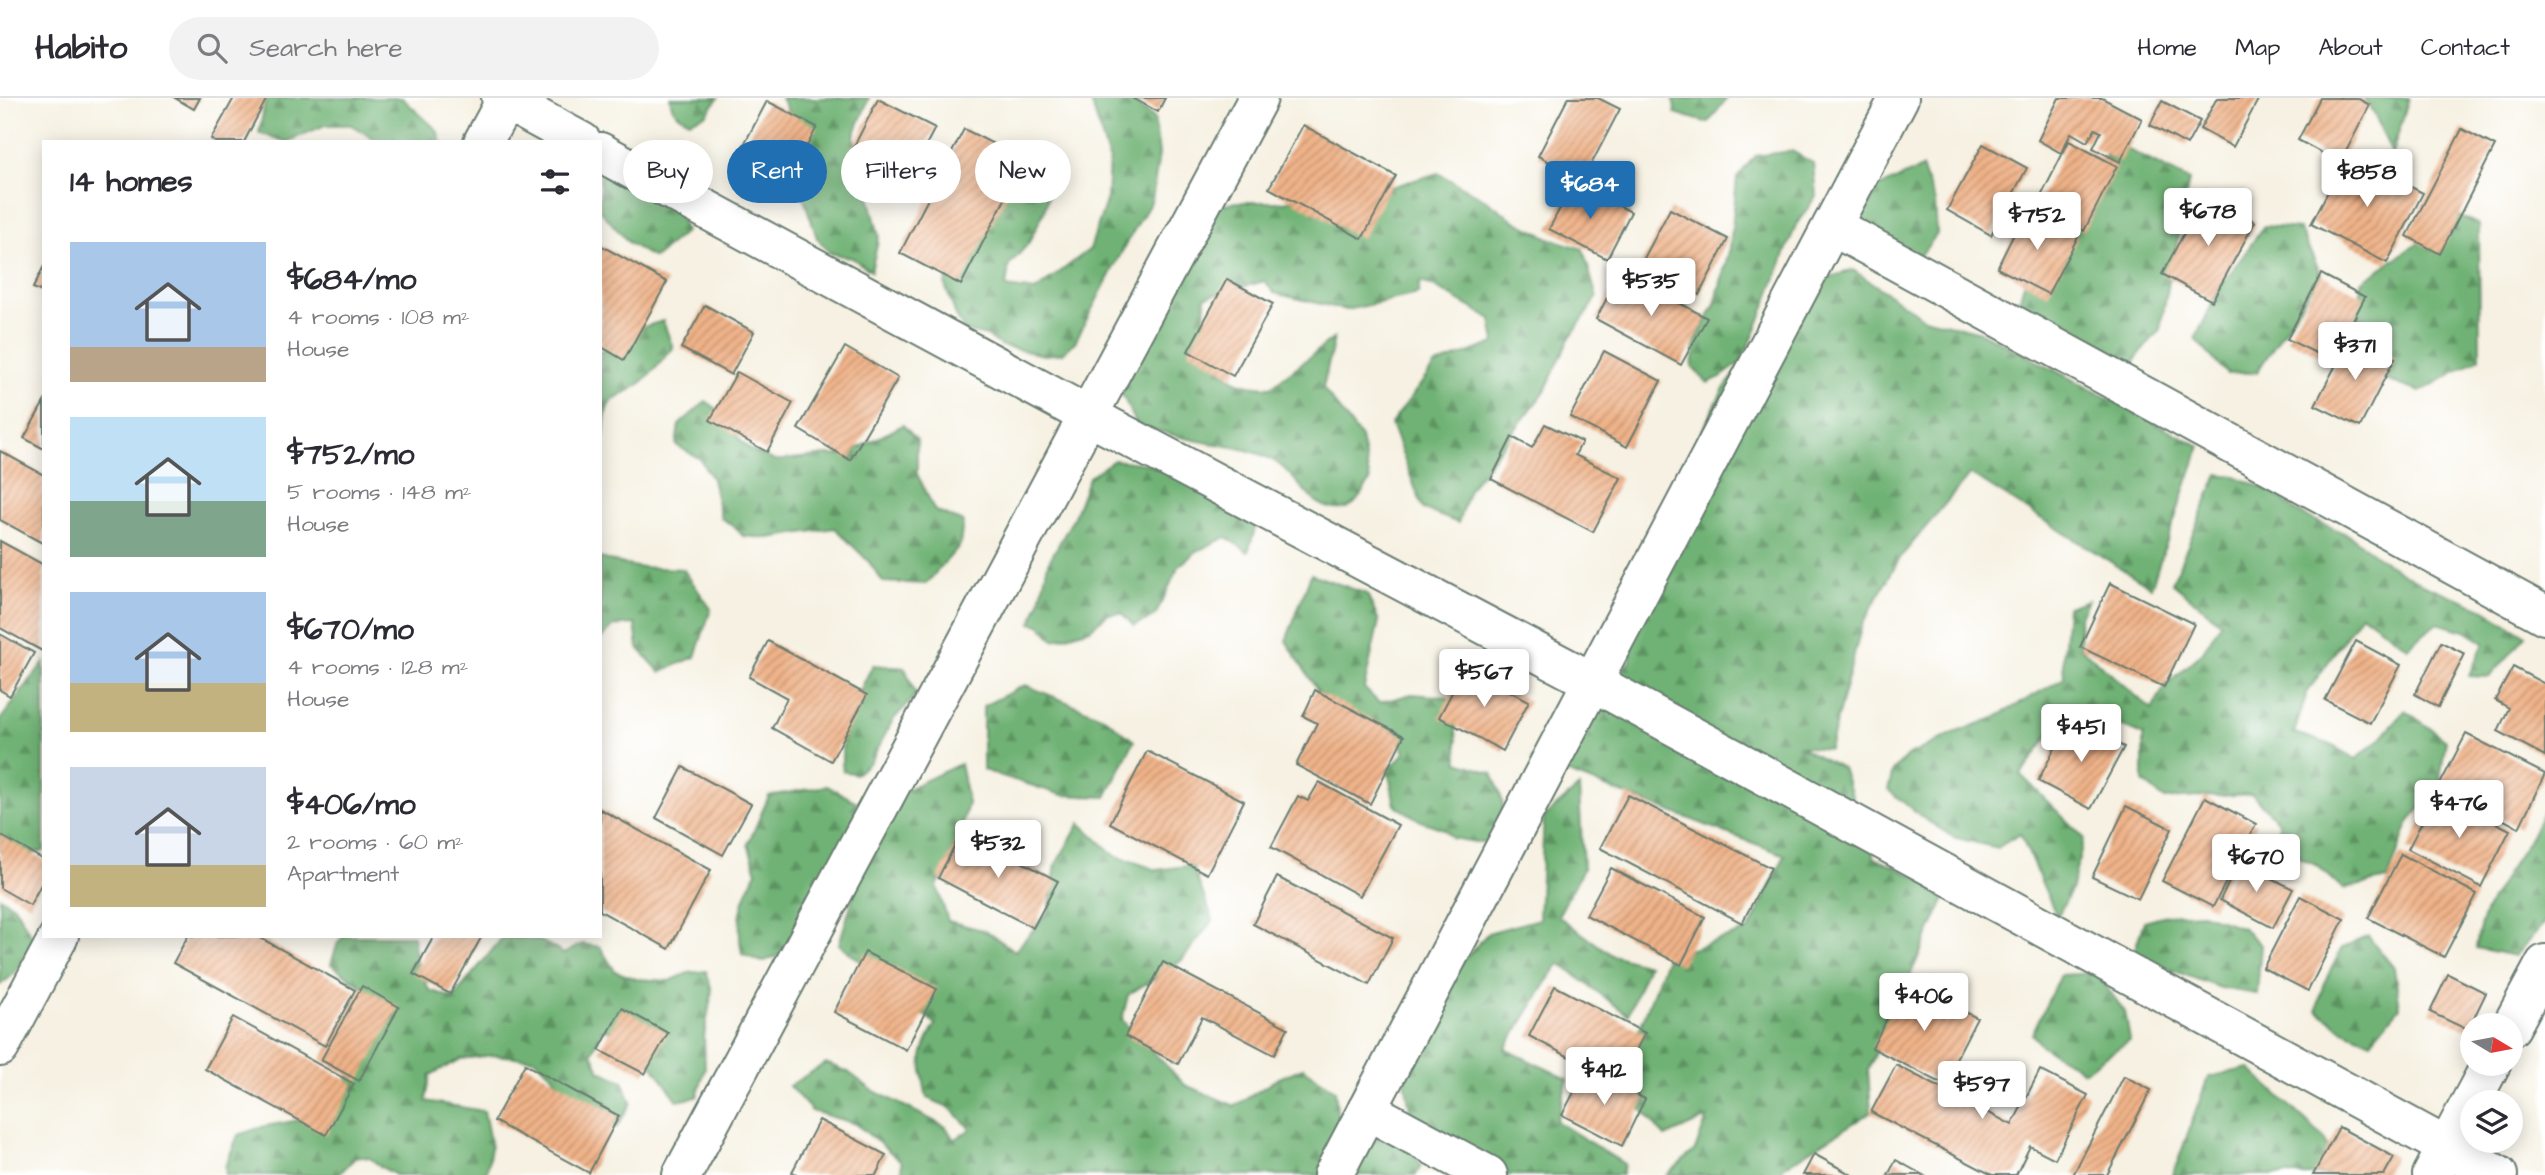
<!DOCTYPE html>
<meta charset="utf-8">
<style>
:root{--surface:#fff;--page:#f2f2f3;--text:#2b2b33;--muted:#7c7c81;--line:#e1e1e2;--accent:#1f6fb2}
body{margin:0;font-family:"Architects Daughter",sans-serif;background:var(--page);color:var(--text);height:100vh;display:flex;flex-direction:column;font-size:26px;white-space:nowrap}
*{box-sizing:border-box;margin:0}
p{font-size:23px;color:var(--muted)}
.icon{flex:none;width:38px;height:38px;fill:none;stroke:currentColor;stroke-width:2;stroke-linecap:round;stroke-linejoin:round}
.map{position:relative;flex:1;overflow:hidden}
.details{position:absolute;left:42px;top:42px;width:560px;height:798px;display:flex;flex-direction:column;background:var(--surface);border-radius:0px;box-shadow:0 4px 18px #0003}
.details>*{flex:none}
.guide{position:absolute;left:623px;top:42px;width:665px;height:63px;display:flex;gap:14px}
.needle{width:46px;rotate:100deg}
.controls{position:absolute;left:2460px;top:915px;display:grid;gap:14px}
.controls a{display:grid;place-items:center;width:63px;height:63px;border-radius:50%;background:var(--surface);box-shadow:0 4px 18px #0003;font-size:35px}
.price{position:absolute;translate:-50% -60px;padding:0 16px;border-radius:7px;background:#fff;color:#222;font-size:23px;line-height:46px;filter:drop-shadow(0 2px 4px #0008)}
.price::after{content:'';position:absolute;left:50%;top:42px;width:21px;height:16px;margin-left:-10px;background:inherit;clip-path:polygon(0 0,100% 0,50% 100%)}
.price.selected{background:var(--accent);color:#fff}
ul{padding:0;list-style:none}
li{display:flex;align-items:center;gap:21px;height:175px;padding:0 28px}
li span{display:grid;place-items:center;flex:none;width:196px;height:140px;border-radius:0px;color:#555}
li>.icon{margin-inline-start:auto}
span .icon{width:84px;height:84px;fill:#fffc;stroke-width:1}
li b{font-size:30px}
h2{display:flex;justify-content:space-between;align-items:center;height:84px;padding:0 28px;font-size:30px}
.chip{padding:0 24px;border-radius:32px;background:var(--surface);box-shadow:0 4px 18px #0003;font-size:24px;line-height:63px}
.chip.selected{background:var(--accent);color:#fff}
header{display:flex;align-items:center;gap:42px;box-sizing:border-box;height:98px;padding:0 35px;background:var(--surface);border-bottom:2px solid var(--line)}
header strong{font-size:33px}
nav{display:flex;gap:38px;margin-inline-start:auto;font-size:24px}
.search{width:490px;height:63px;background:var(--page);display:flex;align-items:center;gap:18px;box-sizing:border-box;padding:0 24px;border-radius:38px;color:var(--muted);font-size:26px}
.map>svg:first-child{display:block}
.forest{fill:url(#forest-firs);stroke:#487854;stroke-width:2}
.building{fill:url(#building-hatch)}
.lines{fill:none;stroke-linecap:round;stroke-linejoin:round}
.street-casing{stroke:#6a7c71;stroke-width:42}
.street{stroke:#fff;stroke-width:38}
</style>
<header>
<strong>Habito</strong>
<div class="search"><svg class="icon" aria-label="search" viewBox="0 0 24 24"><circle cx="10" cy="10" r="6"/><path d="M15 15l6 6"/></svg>Search here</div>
<nav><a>Home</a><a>Map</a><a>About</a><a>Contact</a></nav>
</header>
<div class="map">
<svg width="2545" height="1077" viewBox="0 0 2545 1077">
<defs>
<pattern id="forest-firs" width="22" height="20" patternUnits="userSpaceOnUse" patternTransform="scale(1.75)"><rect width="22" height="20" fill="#70b275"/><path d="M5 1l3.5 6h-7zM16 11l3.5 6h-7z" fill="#5b9261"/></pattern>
<pattern id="building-hatch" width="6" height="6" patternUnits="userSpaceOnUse" patternTransform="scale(1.75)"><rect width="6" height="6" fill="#f0b389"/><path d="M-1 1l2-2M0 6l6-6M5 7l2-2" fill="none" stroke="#c29371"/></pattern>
</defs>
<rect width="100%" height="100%" fill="#fff"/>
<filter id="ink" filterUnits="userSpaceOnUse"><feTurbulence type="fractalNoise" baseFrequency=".0143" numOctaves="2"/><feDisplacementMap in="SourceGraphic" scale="14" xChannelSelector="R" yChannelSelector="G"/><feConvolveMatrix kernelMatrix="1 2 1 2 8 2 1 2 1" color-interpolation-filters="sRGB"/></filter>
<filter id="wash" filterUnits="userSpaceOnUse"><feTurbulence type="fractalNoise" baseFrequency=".00686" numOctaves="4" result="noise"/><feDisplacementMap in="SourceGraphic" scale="28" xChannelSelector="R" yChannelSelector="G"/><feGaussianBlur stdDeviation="1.57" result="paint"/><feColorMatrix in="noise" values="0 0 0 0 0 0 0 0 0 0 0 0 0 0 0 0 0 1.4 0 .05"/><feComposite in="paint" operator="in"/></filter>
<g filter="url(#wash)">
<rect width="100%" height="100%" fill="#f6f1e2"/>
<!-- forest -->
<g class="forest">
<polygon points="266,0 402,0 437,32 441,44 379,44 351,27 325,27 287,44 259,35"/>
<path d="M670,0H718L707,16L690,23C679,18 671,13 670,0Z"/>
<polygon points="781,0 869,0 854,38 879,138 871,173 852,160 830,155 817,140 802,95 805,70 795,27"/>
<polygon points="1090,0 1128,0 1154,20 1159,56 1152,102 1127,144 1075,244 1063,255 1044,257 1002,248 987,238 965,233 957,220 945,187 958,145 1018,62 1042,62 1052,84 1044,114 1028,146 1009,167 1006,189 1035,193 1090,151 1107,100 1109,62"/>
<polygon points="1674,0 1727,0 1708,25 1675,15"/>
<polygon points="2363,0 2409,0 2392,56 2370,7"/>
<polygon points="2113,44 2189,82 2160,231 2121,279 2013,226 2027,174 2053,126 2086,93"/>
<polygon points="1792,53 1813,65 1816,98 1796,127 1756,232 1740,265 1721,279 1707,285 1692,269 1695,245 1715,206 1730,150 1737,80 1755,58"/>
<polygon points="1922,70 1935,104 1937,136 1921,157 1860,144 1850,95 1884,87"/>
<polygon points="600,72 668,98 686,133 654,160 629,145 600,112"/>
<path d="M1438,75L1488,103L1515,123L1551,141L1583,151L1597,200L1569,241L1545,293L1469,391L1458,425L1423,411L1391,326L1435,267L1495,245L1491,221L1431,187L1420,184L1418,196L1347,212L1274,195L1265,183L1205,199L1203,252C1229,280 1231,288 1271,289L1334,240L1323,290L1361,340L1370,383C1361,397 1354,414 1335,411C1307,407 1298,379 1277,365C1253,349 1221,348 1194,342C1175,338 1156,332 1137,327L1113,278L1211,110L1237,104H1283L1314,98L1363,81L1391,93V89Z"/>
<polygon points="2459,117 2479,127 2480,260 2420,294 2377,279 2353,255 2361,184"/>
<polygon points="2264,128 2299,131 2321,176 2257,274 2227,276 2195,241 2220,190"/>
<polygon points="1853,172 1924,220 1981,234 2200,348 2151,489 1970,376 1899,461 1862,527 1829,651 1798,648 1842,670 1875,760 1948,793 1868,972 1871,1014 1782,1070 1781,1077 1667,1077 1695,1052 1707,1020 1665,1039 1619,985 1667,859 1749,832 1785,757 1532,661 1630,563 1649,461 1672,392 1723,292 1802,187"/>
<path d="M663,223L673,250C663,261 653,275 642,284C614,306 605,292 604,338L600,340V254L630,233Z"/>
<polygon points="706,303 727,318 739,341 750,352 775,363 825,357 845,357 903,327 917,342 917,376 935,413 963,424 960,447 926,486 883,484 869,464 835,430 768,440 743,438 735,429 721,420 712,381 700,361 676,347 679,327"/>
<polygon points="1114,362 1148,366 1259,418 1248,454 1226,439 1197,453 1179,468 1155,518 1134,528 1122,515 1108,516 1090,531 1054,542 1040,527 1031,525 1040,503 1048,465 1073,421 1089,379"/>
<polygon points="2218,376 2235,378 2276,395 2296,414 2351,438 2385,464 2424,487 2478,508 2526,538 2490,579 2469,578 2484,545 2465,533 2436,525 2408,549 2361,516 2307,595 2294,635 2329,646 2356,661 2379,642 2405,612 2446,642 2439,688 2409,723 2388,781 2343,791 2318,768 2279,750 2279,725 2252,696 2165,701 2143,684 2143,637 2071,606 2021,677 2084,740 2071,793 2057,819 2020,736 1997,750 1953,739 1923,720 1888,692 1893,673 1907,658 1954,635 1994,620 2064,580 2063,559 2067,509 2088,502 2079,520 2080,549 2152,612 2164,589 2202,555 2221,525 2172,485"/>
<polygon points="600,460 636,469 683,471 711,511 695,559 660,574 638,550 635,526 614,528 600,542"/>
<path d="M1311,476L1367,496L1379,523L1364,590L1379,605L1412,596L1447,599L1455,616L1458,664L1492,675C1505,706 1510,716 1487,744H1475L1452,740L1444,731L1421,723L1395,707L1388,672L1405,655L1396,632L1366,627L1318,593L1286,543Z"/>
<polygon points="44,564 44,753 23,757 0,753 0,622"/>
<path d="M873,567L905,570L916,597L893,622L871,663L856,676L843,673C837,634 856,600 873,567Z"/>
<polygon points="1025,587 1104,619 1134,643 1106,699 1062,697 983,672 983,608"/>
<path d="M960,666L968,705L956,752L937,788L948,823L986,833L1015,853L1049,813L1056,766L1080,725L1114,757L1157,772L1192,767L1213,822L1182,862L1128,897L1122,922L1185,987L1235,1008L1277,981L1303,970L1335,992L1338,1022L1365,969L1421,1068L1416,1077H902L901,1063L856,1026L812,1013L789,988L826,965L848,974L872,992L946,1029L954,1042L969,1032V1029L949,1009L927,1000C920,965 917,958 936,926C902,901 872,872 839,846L870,743L903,693Z"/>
<path d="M827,688L857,704L847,768L786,855L762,864L742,856C736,825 741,801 757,774L748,746L769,698Z"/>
<polygon points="1579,689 1583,771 1558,818 1612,857 1648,867 1628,917 1559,865 1505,951 1568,981 1556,1023 1624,1066 1622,1077 1503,1077 1411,1019 1402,964 1445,883 1488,835 1539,821 1544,719"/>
<path d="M2545,710V824L2515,858L2476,850C2480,809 2506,777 2528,743C2534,733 2539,721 2545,710Z"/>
<polygon points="0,799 15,809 34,842 14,876 0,887"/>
<polygon points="2202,815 2243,830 2261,847 2257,896 2221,890 2133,858 2144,823 2166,817"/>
<path d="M344,838H413L417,864L429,892L453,900L502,840C529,838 541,840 563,856L582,846L600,849L615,873L636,881L670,883L688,875L706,873L712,893L704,938L705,971L697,999L678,1003L626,931L602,932L592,955L600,973L623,983L631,1005L617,1029L591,1030L552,977L535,961L494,957L461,961L430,977L426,1003L484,1013L491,1049L486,1077H396L381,1069L370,1060L357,1058L338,1077H226L225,1069L238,1037L265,1028L317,1019L333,1008L353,971L374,923L397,915L331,866L338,844Z"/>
<polygon points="2368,838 2394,870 2400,909 2371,944 2343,932 2317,912 2323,887 2342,850"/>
<polygon points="2096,875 2125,914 2130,942 2084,973 2042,948 2032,936 2060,877"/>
<polygon points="2249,970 2325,1041 2337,1077 2173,1077 2208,979"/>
</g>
<g id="blocks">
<!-- building -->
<g class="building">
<polygon points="175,0 200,0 194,11"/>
<polygon points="234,0 267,0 244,44 215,44 211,41"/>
<polygon points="1132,0 1165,0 1158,14"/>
<polygon points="1568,0 1598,0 1620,11 1583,82 1538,58"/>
<polygon points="2059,0 2102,0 2142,21 2120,64 2093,50 2101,34 2095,31 2087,44 2071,35 2061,55 2038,42"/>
<polygon points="2217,0 2259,0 2233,49 2200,31"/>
<polygon points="2320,0 2357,0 2370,7 2340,65 2298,42"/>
<polygon points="878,1 935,30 905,87 849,58"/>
<polygon points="767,3 817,29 782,96 732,69"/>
<polygon points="2162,3 2200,23 2187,47 2150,27"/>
<polygon points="1303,27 1396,78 1362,141 1269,90"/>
<polygon points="964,31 1025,62 961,187 900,155"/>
<polygon points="2462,31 2495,48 2440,156 2407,138"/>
<polygon points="2069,43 2117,68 2084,133 2036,108"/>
<polygon points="1983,46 2027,70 1991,137 1947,112"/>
<polygon points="2347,57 2423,95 2387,165 2311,126"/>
<polygon points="1574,84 1631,114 1607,161 1549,131"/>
<polygon points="2205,96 2255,124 2212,203 2162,176"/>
<polygon points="1670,111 1728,141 1699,197 1641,166"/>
<polygon points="2026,112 2078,139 2048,196 1997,170"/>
<polygon points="600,147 667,184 624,262 600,248"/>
<polygon points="44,168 44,195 33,190"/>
<polygon points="1621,173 1707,220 1681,267 1596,221"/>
<polygon points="2321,176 2365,199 2332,263 2287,241"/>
<polygon points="1227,181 1273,206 1233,278 1188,253"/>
<polygon points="705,207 754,234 731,277 681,250"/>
<polygon points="2351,238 2395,260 2360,329 2315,307"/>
<polygon points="845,249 898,280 850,362 798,331"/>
<polygon points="1604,253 1661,283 1627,349 1570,319"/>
<polygon points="737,274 793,305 767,354 710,322"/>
<polygon points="44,304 44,351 24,340"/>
<polygon points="1545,326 1582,344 1575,357 1621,380 1593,434 1491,381 1512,339 1532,350"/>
<polygon points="0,353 44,377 44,446 0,422"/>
<polygon points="0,443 44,467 44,554 0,530"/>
<polygon points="2110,485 2194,526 2164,589 2080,549"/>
<polygon points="0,536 34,555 10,598 0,592"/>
<polygon points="768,543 867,597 831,663 772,630 787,600 749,579"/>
<polygon points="2356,543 2401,567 2370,625 2325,602"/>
<polygon points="2441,544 2465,556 2438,609 2415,596"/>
<polygon points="2513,569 2545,586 2545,658 2498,633 2509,610 2495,602"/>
<polygon points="1465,570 1529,603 1503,653 1439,619"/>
<polygon points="1315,592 1404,638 1370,706 1296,667 1317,625 1303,618"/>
<polygon points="2070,620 2124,649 2091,711 2038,683"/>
<polygon points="2466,636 2545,676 2519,730 2439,688"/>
<polygon points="1147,653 1244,703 1207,776 1110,725"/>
<polygon points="683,669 751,706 723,757 656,720"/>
<polygon points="1319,684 1398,727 1360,798 1271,749 1298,698 1308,703"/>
<polygon points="2437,695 2510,732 2481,789 2408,751"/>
<polygon points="1628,697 1771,770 1742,825 1600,750"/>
<polygon points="2205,699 2256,726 2213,809 2162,783"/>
<polygon points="2126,708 2172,731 2138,801 2092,779"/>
<polygon points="600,711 711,772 669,851 600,813"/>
<polygon points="962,733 1058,783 1033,830 938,780"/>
<polygon points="0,737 44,762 44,781 30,807 0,790"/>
<polygon points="2401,756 2477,796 2444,859 2368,820"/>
<polygon points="2239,763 2293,791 2273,830 2220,802"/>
<polygon points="1611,770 1705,819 1681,867 1586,817"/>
<polygon points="1277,779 1393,840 1369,887 1253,826"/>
<polygon points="2300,798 2344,821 2308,893 2263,870"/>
<polygon points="188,838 257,838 355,892 325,948 173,865"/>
<polygon points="434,838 482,838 450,896 413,876"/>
<polygon points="865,854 937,891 906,952 834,914"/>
<polygon points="1163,864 1288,930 1274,957 1202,919 1178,966 1125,938"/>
<polygon points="2448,876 2486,895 2468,932 2430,914"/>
<polygon points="1906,883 1977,920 1943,986 1872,950"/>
<polygon points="362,888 399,909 359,983 321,962"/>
<polygon points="1555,888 1645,935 1619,985 1529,938"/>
<polygon points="622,910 668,935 645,976 599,952"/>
<polygon points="233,919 354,986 326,1037 205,971"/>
<polygon points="525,966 619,1018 589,1075 494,1023"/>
<polygon points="1896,967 2012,1027 2040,972 2088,997 2055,1061 2030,1048 2016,1077 1992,1077 1871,1014"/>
<polygon points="1586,971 1645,1001 1622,1048 1562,1017"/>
<polygon points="2124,978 2151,992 2107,1077 2073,1077"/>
<polygon points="819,1022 886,1057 876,1077 798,1077 792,1074"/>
<polygon points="2339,1029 2394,1059 2384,1077 2313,1077"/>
<polygon points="1814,1056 1852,1077 1803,1077"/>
<polygon points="1896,1062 1923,1077 1888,1077"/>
</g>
</g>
</g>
<g filter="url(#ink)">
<use href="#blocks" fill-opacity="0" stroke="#6a7c71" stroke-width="2"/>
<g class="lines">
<!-- street casing -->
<g class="street-casing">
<g id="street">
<polyline points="501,0 582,44"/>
<polyline points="483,44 507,0"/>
<polyline points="600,54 1089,318 1593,584 2498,1077"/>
<polyline points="1832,128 2545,517"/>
<polyline points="2511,929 2545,866"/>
<polyline points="0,949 59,838"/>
<polyline points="1367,1012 1488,1077"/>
<polyline points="682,1077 1258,0"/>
<polyline points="1333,1077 1899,0"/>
<polyline points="2432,1077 2491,966"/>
</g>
</g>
<!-- street -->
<use href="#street" class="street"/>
</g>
</g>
</svg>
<div class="controls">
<a><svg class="needle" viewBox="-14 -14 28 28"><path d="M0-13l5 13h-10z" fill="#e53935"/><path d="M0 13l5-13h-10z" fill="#7c7c81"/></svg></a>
<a><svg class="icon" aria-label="layers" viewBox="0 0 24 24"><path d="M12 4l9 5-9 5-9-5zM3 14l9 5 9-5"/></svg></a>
</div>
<b class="price" style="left:2367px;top:111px">$858</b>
<b class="price selected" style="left:1590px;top:123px">$684</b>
<b class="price" style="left:2208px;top:150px">$678</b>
<b class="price" style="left:2037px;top:154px">$752</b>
<b class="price" style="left:1651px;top:220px">$535</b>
<b class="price" style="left:2355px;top:284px">$371</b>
<b class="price" style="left:1484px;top:611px">$567</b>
<b class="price" style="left:2081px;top:666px">$451</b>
<b class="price" style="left:2459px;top:742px">$476</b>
<b class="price" style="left:998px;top:782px">$532</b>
<b class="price" style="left:2256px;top:796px">$670</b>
<b class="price" style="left:1924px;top:935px">$406</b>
<b class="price" style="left:1604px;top:1009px">$412</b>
<b class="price" style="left:1982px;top:1023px">$597</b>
<div class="guide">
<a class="chip">Buy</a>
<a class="chip selected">Rent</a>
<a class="chip">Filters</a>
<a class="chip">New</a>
</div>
<section class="details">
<h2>14 homes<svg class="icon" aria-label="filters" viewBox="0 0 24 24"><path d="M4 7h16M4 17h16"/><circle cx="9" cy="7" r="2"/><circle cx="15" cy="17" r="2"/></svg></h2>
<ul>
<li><span style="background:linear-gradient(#a9c7e8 75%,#b9a48a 0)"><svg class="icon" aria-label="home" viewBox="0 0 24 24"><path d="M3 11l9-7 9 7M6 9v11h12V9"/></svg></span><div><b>$684/mo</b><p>4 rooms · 108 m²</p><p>House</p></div></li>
<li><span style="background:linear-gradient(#bfe0f5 60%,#7fa58c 0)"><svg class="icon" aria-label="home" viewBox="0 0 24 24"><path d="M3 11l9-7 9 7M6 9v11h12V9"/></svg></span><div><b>$752/mo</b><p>5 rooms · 148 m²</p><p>House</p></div></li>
<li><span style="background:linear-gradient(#a9c7e8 65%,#c2b280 0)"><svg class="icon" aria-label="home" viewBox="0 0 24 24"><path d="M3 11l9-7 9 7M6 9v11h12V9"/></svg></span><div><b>$670/mo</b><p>4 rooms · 128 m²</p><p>House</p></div></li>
<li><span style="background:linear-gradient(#c9d6e8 70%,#c2b280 0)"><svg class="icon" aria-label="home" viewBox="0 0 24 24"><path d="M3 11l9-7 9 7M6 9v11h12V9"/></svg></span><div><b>$406/mo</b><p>2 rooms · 60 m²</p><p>Apartment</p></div></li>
</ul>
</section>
</div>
